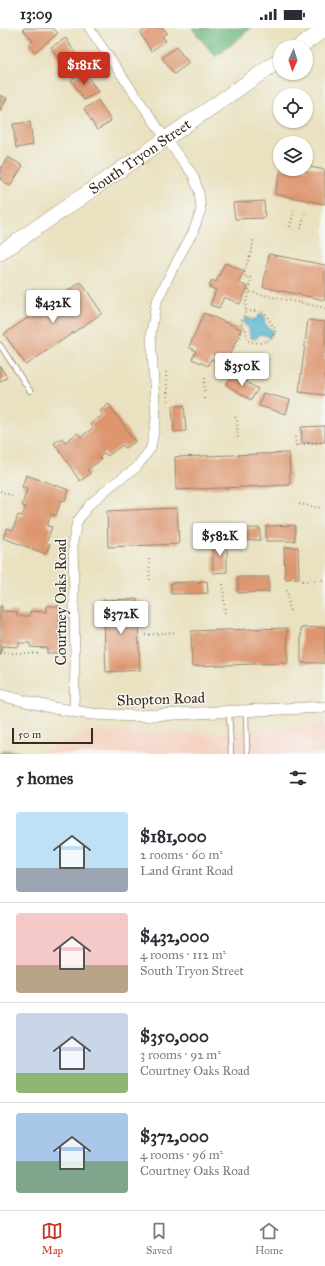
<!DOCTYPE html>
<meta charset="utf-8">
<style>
:root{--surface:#fff;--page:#f2f2f3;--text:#2b2b33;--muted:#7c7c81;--line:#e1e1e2;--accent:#c8321e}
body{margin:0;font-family:"IM FELL Great Primer",serif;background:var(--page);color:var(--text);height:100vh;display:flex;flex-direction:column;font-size:15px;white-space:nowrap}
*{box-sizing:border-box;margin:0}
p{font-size:13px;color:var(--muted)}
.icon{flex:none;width:22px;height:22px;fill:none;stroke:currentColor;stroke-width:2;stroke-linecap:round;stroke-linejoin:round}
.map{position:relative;height:726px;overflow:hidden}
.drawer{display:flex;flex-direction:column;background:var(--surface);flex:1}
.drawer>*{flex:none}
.needle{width:26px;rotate:183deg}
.tools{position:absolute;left:273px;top:12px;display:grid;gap:8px}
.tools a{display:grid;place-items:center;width:40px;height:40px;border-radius:50%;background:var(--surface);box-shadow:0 1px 3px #0004;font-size:20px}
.scale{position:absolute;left:12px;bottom:10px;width:81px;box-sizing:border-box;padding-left:4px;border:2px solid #3b2a1e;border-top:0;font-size:11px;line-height:14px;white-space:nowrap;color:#3b2a1e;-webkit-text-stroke:3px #f6f6f2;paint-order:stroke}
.price{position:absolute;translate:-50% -34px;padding:0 9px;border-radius:4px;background:#fff;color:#222;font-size:13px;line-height:26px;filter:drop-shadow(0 1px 2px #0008)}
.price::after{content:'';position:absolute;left:50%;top:24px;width:12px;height:9px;margin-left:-6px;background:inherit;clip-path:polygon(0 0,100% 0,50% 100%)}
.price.on{background:var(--accent);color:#fff}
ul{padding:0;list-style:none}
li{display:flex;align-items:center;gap:12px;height:100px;padding:0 16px}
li+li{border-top:1px solid var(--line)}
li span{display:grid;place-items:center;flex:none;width:112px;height:80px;border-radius:4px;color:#555}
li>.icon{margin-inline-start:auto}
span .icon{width:48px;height:48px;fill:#fffc;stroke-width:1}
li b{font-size:17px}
h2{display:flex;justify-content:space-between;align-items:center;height:48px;padding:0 16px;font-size:17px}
.status{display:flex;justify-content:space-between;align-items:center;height:28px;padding:0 20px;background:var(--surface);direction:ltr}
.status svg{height:11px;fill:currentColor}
.dock{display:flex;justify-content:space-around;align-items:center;height:56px;border-top:1px solid var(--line);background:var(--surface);font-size:11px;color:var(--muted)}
.dock a{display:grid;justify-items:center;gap:2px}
.dock .on{color:var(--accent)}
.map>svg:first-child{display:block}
.built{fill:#f5d2c2}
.forest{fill:#6cb77f;stroke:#54704e}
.water{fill:#50b3cf;stroke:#466e76}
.building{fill:#dd966f}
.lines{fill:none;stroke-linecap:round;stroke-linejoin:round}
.service-casing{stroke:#92866e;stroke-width:6}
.minor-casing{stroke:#92866e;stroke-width:10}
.tertiary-casing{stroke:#92866e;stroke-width:12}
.primary-casing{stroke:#92866e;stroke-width:16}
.path{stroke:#92866e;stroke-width:2;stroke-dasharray:1 3;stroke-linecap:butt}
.service{stroke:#fff;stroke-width:4.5}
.minor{stroke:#fff;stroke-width:9}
.tertiary{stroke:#fff;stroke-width:11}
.primary{stroke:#fff;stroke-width:15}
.labels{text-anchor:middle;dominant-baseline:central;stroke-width:3;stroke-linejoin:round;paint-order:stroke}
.street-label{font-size:15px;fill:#3b2a1e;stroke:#f6f6f2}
</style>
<div class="status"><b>13:09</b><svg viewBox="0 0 49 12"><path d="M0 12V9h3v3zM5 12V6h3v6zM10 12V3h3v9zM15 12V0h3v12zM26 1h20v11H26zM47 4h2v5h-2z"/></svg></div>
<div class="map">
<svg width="325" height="726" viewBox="0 0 325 726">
<rect width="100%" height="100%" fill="#f6f6f2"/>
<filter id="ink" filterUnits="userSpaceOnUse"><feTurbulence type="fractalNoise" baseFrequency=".025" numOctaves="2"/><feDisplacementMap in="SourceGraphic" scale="8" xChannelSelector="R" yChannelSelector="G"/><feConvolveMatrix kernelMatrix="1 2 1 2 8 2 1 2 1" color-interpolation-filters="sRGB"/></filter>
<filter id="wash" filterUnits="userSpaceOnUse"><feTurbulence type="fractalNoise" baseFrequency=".012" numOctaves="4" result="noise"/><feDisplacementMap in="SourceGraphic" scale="16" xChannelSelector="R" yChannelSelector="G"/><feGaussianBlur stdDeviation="0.9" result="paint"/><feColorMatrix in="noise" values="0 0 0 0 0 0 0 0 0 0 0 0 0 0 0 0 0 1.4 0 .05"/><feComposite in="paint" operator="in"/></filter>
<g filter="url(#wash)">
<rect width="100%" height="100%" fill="#e9e1bf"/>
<!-- built -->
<polygon class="built" points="325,696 325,726 32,726 95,703 153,706 213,705"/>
<!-- forest -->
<g class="forest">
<polygon points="192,0 251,0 220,26 215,28"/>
<polygon points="9,722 30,726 0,726 0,724"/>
</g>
<!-- water -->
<polygon class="water" points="259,287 264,287 265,291 264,294 266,296 266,298 271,301 271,303 273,304 270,309 261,306 255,311 250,310 249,300 243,295 246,289 253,292 257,290"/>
<g id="blocks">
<!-- building -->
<g class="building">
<polygon points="24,0 53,0 58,5 35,24 28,17 33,13 23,1"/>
<polygon points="148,0 163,0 167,5 162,8 166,13 151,23 140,5"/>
<polygon points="66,10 81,35 67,44 51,19"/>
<polygon points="176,19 189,35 174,46 162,30"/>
<polygon points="84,43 98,64 84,72 71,52"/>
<polygon points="0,67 7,70 0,83"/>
<polygon points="98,72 111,93 97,102 84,81"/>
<polygon points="30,94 33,117 16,120 13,96"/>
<polygon points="8,129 23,138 10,158 0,151 0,142"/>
<polygon points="306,138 325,142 325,176 275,166 281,141 306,141"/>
<polygon points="264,173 265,190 235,191 233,175"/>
<polygon points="269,226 325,237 325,272 263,259"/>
<polygon points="225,235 244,243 238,255 248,259 240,276 224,269 219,280 210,277 216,262 209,259 212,252 216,254"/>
<polygon points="81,254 102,285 26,337 4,306"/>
<polygon points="204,285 241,301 225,337 211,331 208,338 192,331 196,323 189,319"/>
<polygon points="308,292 325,294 325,367 299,364"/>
<polygon points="0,338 7,349 0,354"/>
<polygon points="233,346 258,361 251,372 226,357"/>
<polygon points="263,365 290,372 286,386 259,378"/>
<polygon points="109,376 135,414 125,420 123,417 107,428 105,425 99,429 101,432 87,442 90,446 80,453 54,415 62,410 65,414 78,405 81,409 93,400 90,396 103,387 100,383"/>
<polygon points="184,377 186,403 174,404 172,378"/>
<polygon points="325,398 325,414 302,415 301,399"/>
<polygon points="289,425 290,457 176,462 175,429"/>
<polygon points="26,447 69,462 65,473 61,472 56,488 51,486 47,498 52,499 46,515 50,516 46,526 3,510 7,500 13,502 18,487 22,488 26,479 22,478 27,461 22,459"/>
<polygon points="177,480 179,516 108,519 107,483"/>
<polygon points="295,497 295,513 266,513 266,498"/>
<polygon points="260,500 260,512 234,513 234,501"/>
<polygon points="213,514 227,514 227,544 213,545"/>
<polygon points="284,519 298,519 299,550 285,551"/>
<polygon points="238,549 269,549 269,564 238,565"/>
<polygon points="207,553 208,565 171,566 171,555"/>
<polygon points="137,571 140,642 106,644 103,572"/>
<polygon points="0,578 2,578 2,583 17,584 17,588 30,588 30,583 46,584 46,578 59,578 59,625 47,625 47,620 30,619 30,615 19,615 19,619 2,618 1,627 0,627"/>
<polygon points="325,599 325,635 301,635 301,600"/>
<polygon points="287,600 288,635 192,638 191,603"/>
</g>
</g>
</g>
<g filter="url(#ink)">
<use href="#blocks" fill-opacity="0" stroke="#92866e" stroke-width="1"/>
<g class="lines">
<!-- service casing -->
<g class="service-casing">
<g id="service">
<polyline points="0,317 30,363"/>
<polyline points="229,683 231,726"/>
<polyline points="246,684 247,726"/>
</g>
</g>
<!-- minor casing -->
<g class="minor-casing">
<polyline id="minor" points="74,683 75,633 73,514 77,494 89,477 113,456 136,440 151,420 156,391 151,306 156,275 172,242 193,204 201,182 199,164 193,147 166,111 89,0"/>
</g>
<!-- tertiary casing -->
<g class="tertiary-casing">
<polyline id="tertiary" points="0,667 54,680 92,686 135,688 325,679"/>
</g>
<!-- primary casing -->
<g class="primary-casing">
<g id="primary">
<polyline points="299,19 325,1"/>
<path id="s1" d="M0,225L280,32"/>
</g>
</g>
<!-- path -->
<g class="path">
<polyline points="290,199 294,183"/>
<polyline points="301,201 305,185"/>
<polyline points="250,264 325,280"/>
<path d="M246,283H258L265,285L275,301V304L270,312L260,315L250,314L247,312L246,301L242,297L241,294L246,283C243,273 252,263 250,249L245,250C243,236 254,226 253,212"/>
<polyline points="215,340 224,340 244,300"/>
<polyline points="166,344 168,375"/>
<polyline points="204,371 205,347"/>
<polyline points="235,389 237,393 238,412"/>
<polyline points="295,409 296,417 321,415"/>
<polyline points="0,463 13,468"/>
<polyline points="299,476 321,480"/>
<polyline points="149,531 150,554"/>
<polyline points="302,553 324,552"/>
<polyline points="223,556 225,588"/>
<polyline points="287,562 290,585"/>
<polyline points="145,607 176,604"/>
<polyline points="0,625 37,625"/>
</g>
<!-- service -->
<use href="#service" class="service"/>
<!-- minor -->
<use href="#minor" class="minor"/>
<!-- tertiary -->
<use href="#tertiary" class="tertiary"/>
<!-- primary -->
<use href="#primary" class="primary"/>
</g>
</g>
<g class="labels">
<!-- street labels -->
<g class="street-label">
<text stroke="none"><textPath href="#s1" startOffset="170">South Tryon Street</textPath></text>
<text transform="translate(61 574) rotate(-90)">Courtney Oaks Road</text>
<text transform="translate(161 671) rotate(-2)">Shopton Road</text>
</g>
</g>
</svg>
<div class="tools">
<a><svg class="needle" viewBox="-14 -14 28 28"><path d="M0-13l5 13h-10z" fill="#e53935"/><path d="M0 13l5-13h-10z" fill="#7c7c81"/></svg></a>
<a><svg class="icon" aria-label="locate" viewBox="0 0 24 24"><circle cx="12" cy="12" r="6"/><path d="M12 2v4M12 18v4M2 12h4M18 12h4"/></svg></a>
<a><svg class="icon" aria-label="layers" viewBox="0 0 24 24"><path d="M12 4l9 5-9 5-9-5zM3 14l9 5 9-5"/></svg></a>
</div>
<div class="scale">50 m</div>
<b class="price on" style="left:84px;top:58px">$181K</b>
<b class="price" style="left:53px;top:296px">$432K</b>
<b class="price" style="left:242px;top:359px">$350K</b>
<b class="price" style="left:220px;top:529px">$582K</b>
<b class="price" style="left:121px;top:607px">$372K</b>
</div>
<section class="drawer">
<h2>5 homes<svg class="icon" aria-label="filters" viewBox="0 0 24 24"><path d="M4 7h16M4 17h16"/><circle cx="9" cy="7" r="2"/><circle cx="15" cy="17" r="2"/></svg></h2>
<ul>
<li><span style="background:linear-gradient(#bfe0f5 70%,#9aa5b1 0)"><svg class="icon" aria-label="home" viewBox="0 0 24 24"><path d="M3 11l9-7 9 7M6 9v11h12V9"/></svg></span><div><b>$181,000</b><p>2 rooms · 60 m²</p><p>Land Grant Road</p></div></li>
<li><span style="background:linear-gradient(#f6c9c9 65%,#b9a48a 0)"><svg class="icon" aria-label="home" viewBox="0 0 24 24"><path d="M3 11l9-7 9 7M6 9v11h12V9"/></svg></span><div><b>$432,000</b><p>4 rooms · 112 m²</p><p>South Tryon Street</p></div></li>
<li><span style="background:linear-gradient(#c9d6e8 75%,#8fb573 0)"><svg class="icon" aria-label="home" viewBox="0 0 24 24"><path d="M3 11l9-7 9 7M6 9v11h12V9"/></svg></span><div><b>$350,000</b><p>3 rooms · 92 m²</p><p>Courtney Oaks Road</p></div></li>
<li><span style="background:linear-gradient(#a9c7e8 60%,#7fa58c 0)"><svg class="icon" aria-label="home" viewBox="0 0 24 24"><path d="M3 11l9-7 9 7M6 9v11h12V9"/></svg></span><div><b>$372,000</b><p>4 rooms · 96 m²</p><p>Courtney Oaks Road</p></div></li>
</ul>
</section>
<nav class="dock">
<a class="on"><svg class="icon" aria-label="map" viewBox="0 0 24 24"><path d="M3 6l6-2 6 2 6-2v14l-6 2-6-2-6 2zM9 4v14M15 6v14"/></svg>Map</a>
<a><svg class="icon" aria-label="saved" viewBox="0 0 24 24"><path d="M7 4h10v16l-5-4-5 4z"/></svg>Saved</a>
<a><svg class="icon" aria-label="home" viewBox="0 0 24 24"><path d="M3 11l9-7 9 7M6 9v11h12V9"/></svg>Home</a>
</nav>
